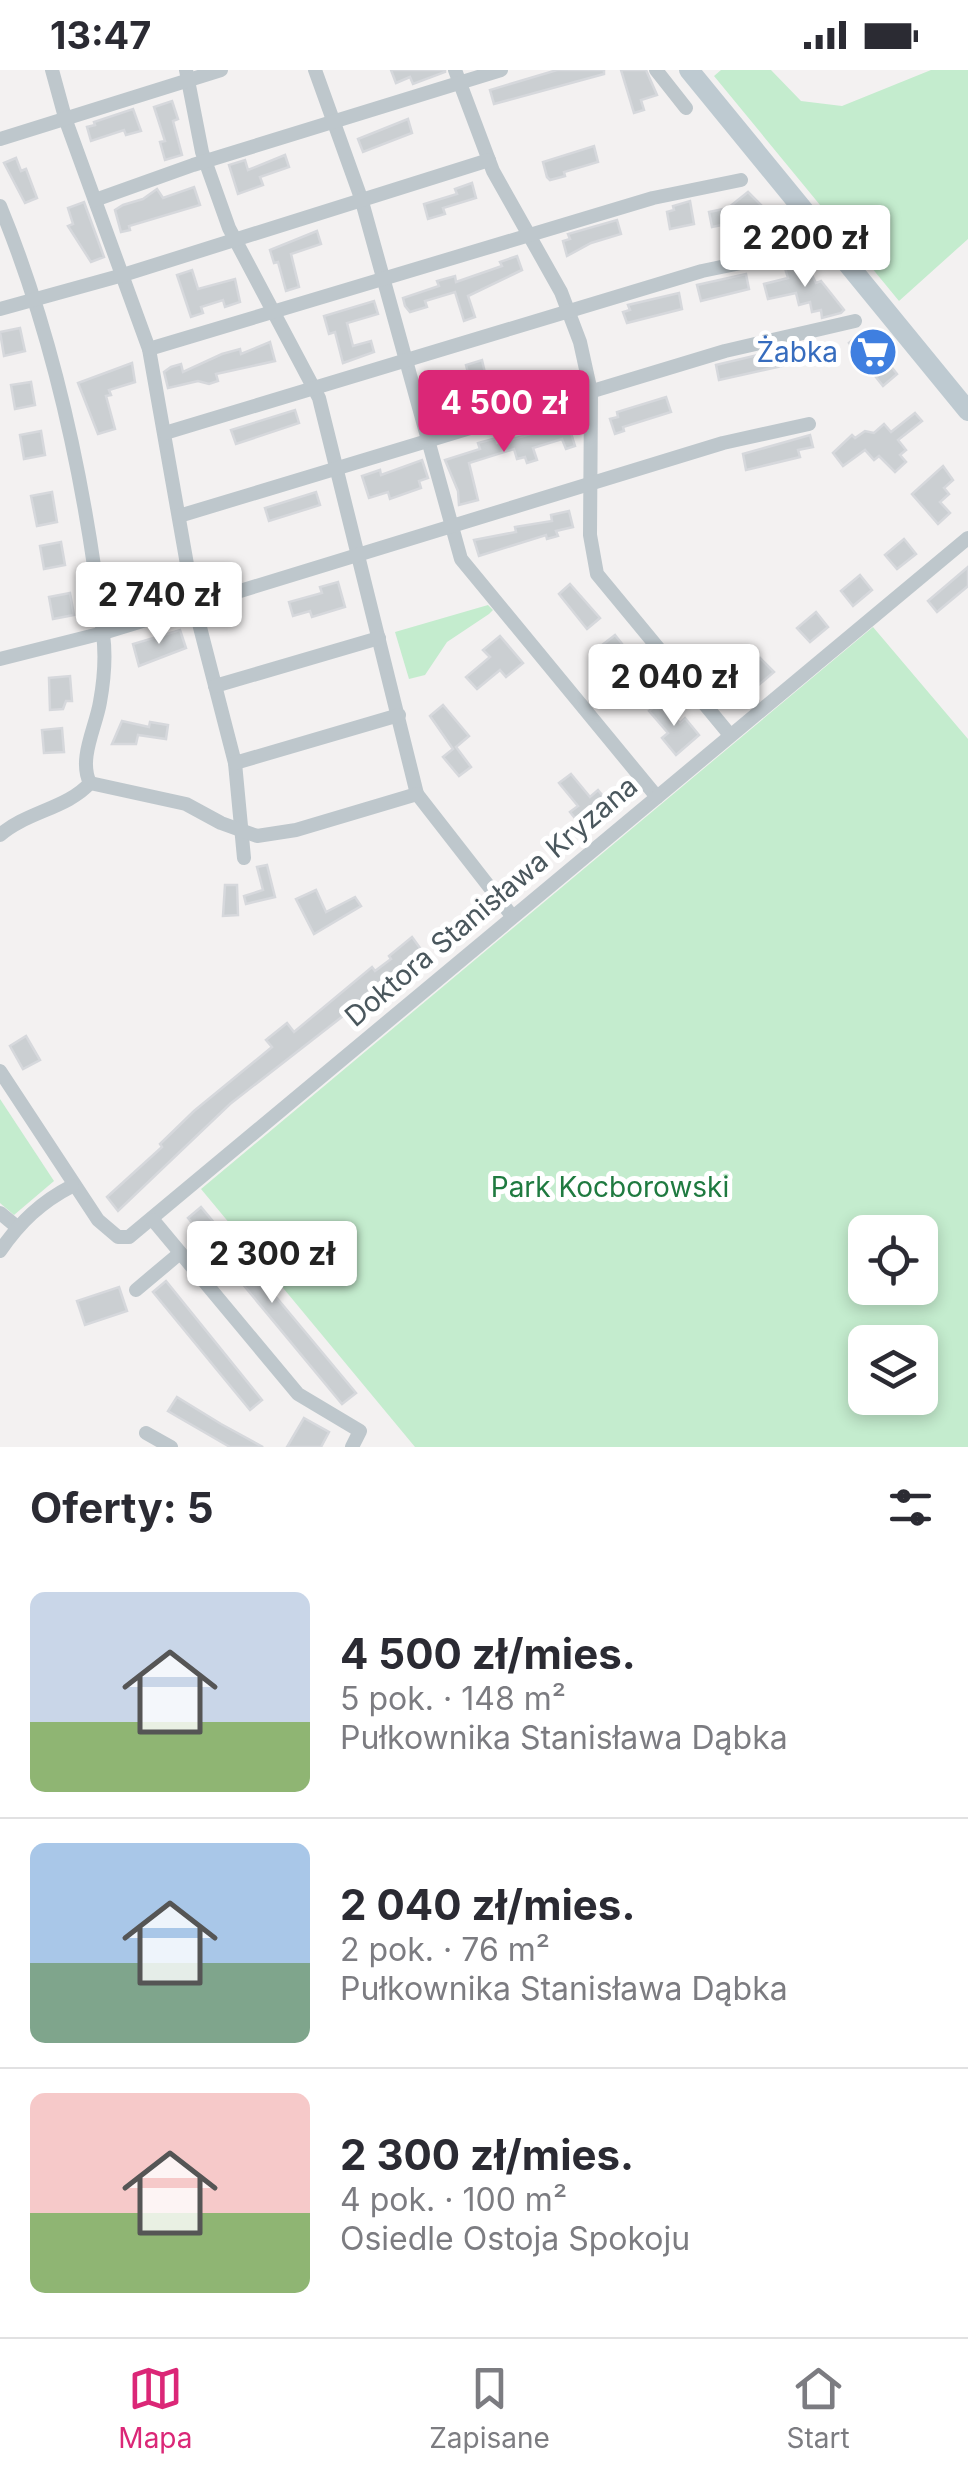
<!DOCTYPE html>
<html lang="pl">
<meta charset="utf-8">
<style>
:root{--surface:#fff;--page:#f7f7f7;--text:#2b2b33;--muted:#7c7c81;--line:#e1e1e2;--accent:#db2777}
body{margin:0;font-family:Inter,sans-serif;background:var(--page);color:var(--text);height:100vh;display:flex;flex-direction:column;font-size:38px;white-space:nowrap}
*{box-sizing:border-box;margin:0}
p{font-size:32px;color:var(--muted)}
.icon{flex:none;width:55px;height:55px;fill:none;stroke:currentColor;stroke-width:2;stroke-linecap:round;stroke-linejoin:round}
.map{position:relative;height:1377px;overflow:hidden}
.panel{display:flex;flex-direction:column;background:var(--surface);flex:1}
.panel>*{flex:none}
.controls{position:absolute;left:848px;top:1145px;display:grid;gap:20px}
.controls a{display:grid;place-items:center;width:90px;height:90px;border-radius:15px;background:var(--surface);box-shadow:0 5px 15px #0003;font-size:50px}
.price{position:absolute;translate:-50% -85px;padding:0 22px;border-radius:10px;background:#fff;color:#222;font-size:32px;line-height:65px;filter:drop-shadow(0 2px 5px #0008)}
.price::after{content:'';position:absolute;left:50%;top:60px;width:30px;height:22px;margin-left:-15px;background:inherit;clip-path:polygon(0 0,100% 0,50% 100%)}
.price.active{background:var(--accent);color:#fff}
ul{padding:0;list-style:none}
li{display:flex;align-items:center;gap:30px;height:250px;padding:0 30px}
li+li{border-top:2px solid var(--line)}
li span{display:grid;place-items:center;flex:none;width:280px;height:200px;border-radius:15px;color:#555}
li>.icon{margin-inline-start:auto}
span .icon{width:120px;height:120px;fill:#fffc;stroke-width:1}
li b{font-size:42px}
h2{display:flex;justify-content:space-between;align-items:center;height:120px;padding:0 30px;font-size:42px}
.status{display:flex;justify-content:space-between;align-items:center;height:70px;padding:0 50px;background:var(--surface);direction:ltr}
.status svg{height:28px;fill:currentColor}
.tab-bar{display:flex;justify-content:space-around;align-items:center;height:140px;border-top:2px solid var(--line);background:var(--surface);font-size:28px;color:var(--muted)}
.tab-bar a{display:grid;justify-items:center;gap:5px}
.tab-bar .active{color:var(--accent)}
.map>svg:first-child{display:block}
.green{fill:#c4ecce;fill-rule:evenodd}
.building{fill:#cbcfd2;stroke:#d6d8dc;stroke-width:2.5}
.lines{fill:none;stroke-linecap:round;stroke-linejoin:round}
.minor{stroke:#bec7cc;stroke-width:14}
.secondary{stroke:#becad1;stroke-width:20}
.labels{text-anchor:middle;dominant-baseline:central;stroke-width:10;stroke-linejoin:round;paint-order:stroke}
.shop-label{font-size:28px;fill:#366cbe;stroke:#fff;text-anchor:end}
.street-label{font-size:28px;fill:#4a575d;stroke:#fff}
.park-label{font-size:28px;fill:#1f7a40;stroke:#fff}
</style>
<div class="status"><b>13:47</b><svg viewBox="0 0 49 12"><path d="M0 12V9h3v3zM5 12V6h3v6zM10 12V3h3v9zM15 12V0h3v12zM26 1h20v11H26zM47 4h2v5h-2z"/></svg></div>
<div class="map">
<svg width="968" height="1377" viewBox="0 0 968 1377">
<rect width="100%" height="100%" fill="#f3f1f1"/>
<!-- green -->
<g class="green">
<polygon points="721,0 771,0 801,31 842,36 931,0 968,0 968,169 899,231 714,6"/>
<polygon points="488,535 493,540 489,544 447,572 425,605 409,609 395,562"/>
<path d="M873,557L968,669V1377H415L201,1119ZM865,1162H920V1218H865ZM865,1272H920V1328H865Z"/>
<polygon points="0,1029 54,1111 14,1145 0,1133"/>
</g>
<!-- building -->
<g class="building">
<polygon points="391,0 445,0 445,2 413,14 410,7 396,13"/>
<polygon points="557,0 604,0 604,4 494,34 490,20"/>
<polygon points="621,0 646,0 657,25 641,30 644,40 634,43"/>
<polygon points="172,31 178,49 173,51 182,85 165,90 160,72 165,71 154,37"/>
<polygon points="133,39 141,61 126,65 124,60 91,71 87,57 95,55 94,52"/>
<polygon points="408,49 412,63 363,82 358,69"/>
<polygon points="594,76 598,92 564,102 565,106 550,110 547,107 543,92"/>
<polygon points="285,85 289,97 260,107 263,115 238,124 229,95 245,90 248,100"/>
<polygon points="16,88 21,101 26,99 37,128 25,133 4,93"/>
<polygon points="472,113 476,128 443,138 445,144 428,149 424,134 457,124 455,119"/>
<polygon points="194,117 200,135 129,156 130,160 121,162 115,140 123,135 143,129 157,119 163,128"/>
<polygon points="748,122 766,140 762,141 767,167 750,170 746,150 712,157 709,142 728,138"/>
<polygon points="690,131 694,154 670,159 667,142 674,140 673,136"/>
<polygon points="84,132 104,187 91,192 68,156 73,154 68,138"/>
<polygon points="617,150 621,164 591,173 567,186 563,171 570,169 568,164"/>
<polygon points="317,161 321,174 291,184 299,217 286,221 278,192 274,193 270,180"/>
<polygon points="517,186 522,200 468,226 475,247 464,251 455,222 425,231 427,237 410,242 405,236 403,228 439,216 437,211 455,206 456,212 502,196 500,192"/>
<polygon points="795,192 796,196 806,193 816,213 821,211 844,240 841,243 822,248 821,240 812,242 810,232 799,235 796,223 768,229 764,214 788,208 784,195"/>
<polygon points="192,200 198,219 235,209 240,232 225,237 223,230 201,237 203,243 191,247 177,205"/>
<polygon points="746,204 749,219 701,231 697,215"/>
<polygon points="679,223 682,239 627,253 623,242 630,240 628,235"/>
<polygon points="374,231 378,244 347,253 353,276 371,271 374,282 343,293 335,262 329,264 324,246"/>
<polygon points="20,258 25,281 4,286 0,262"/>
<polygon points="863,261 897,304 883,316 849,273"/>
<polygon points="270,272 275,291 216,304 218,311 209,314 198,311 168,318 164,302 171,297 181,294 183,302 222,284 240,279 241,284"/>
<polygon points="800,275 804,291 719,310 716,295"/>
<polygon points="482,290 493,337 478,341 466,295"/>
<polygon points="132,293 135,312 109,320 111,325 106,326 115,359 98,364 78,313"/>
<polygon points="31,312 35,335 15,339 11,315"/>
<polygon points="666,327 671,342 623,357 624,361 615,364 610,349 618,347 617,342"/>
<polygon points="295,340 299,353 236,374 231,360"/>
<polygon points="915,343 922,351 898,370 906,380 900,385 906,392 895,402 879,386 874,390 865,380 843,396 833,383 852,365 855,368 865,361 874,363 884,354 891,362"/>
<polygon points="566,347 575,376 566,379 562,369 533,378 537,390 527,393 525,387 517,389 514,379 469,393 478,430 459,435 458,421 445,390 480,379 478,373 496,368 497,373 550,359 548,353"/>
<polygon points="41,361 45,385 24,389 20,365"/>
<polygon points="810,365 813,377 798,380 800,387 746,400 743,384"/>
<polygon points="422,390 428,408 419,411 421,418 390,429 388,422 369,428 362,406 380,400 381,405"/>
<polygon points="943,396 953,410 944,418 949,424 940,432 950,443 938,454 912,424"/>
<polygon points="52,422 57,452 37,456 31,426"/>
<polygon points="316,422 320,435 269,451 265,438"/>
<polygon points="569,441 573,457 556,461 558,466 547,469 546,465 479,486 474,470 516,462 515,457 552,451 551,445"/>
<polygon points="904,469 916,484 897,499 885,485"/>
<polygon points="61,472 65,495 44,499 40,476"/>
<polygon points="968,497 968,516 937,542 928,531"/>
<polygon points="860,505 872,520 853,536 841,521"/>
<polygon points="338,512 345,537 312,547 310,541 293,546 289,532 322,523 320,517"/>
<polygon points="570,514 600,548 587,559 559,524"/>
<polygon points="70,523 74,545 53,549 49,527"/>
<polygon points="816,542 828,557 810,572 797,558"/>
<polygon points="180,560 186,578 139,596 133,574"/>
<polygon points="615,565 653,613 641,623 601,576"/>
<polygon points="500,566 523,593 506,607 500,600 477,619 466,607 490,587 483,580"/>
<polygon points="760,588 774,602 755,618 743,602"/>
<polygon points="70,606 72,631 66,631 63,639 50,640 49,608"/>
<polygon points="661,631 680,653 685,648 699,665 676,685 662,668 668,663 649,641"/>
<polygon points="443,635 469,666 456,677 471,697 459,706 443,687 453,679 430,646"/>
<polygon points="122,651 149,657 150,652 168,655 166,669 138,665 136,674 112,674"/>
<polygon points="62,658 64,682 44,683 42,660"/>
<polygon points="571,704 590,727 598,720 611,736 583,758 570,742 578,736 559,713"/>
<polygon points="267,795 275,827 246,834 244,826 263,820 257,797"/>
<polygon points="225,815 237,815 238,845 223,846"/>
<polygon points="316,820 326,842 355,827 361,836 314,864 296,829"/>
<polygon points="412,867 423,882 415,890 230,1034 118,1141 107,1127 162,1077 160,1074 194,1041 272,977 266,970 287,953 294,962 372,897 375,901 391,889 389,886"/>
<polygon points="26,966 40,990 23,999 10,976"/>
<polygon points="201,1137 356,1323 342,1334 188,1148"/>
<polygon points="166,1211 262,1330 250,1340 153,1222"/>
<polygon points="119,1217 127,1241 85,1255 77,1231"/>
<polygon points="177,1327 221,1354 263,1377 230,1377 178,1347 168,1341"/>
<polygon points="304,1348 329,1362 321,1377 287,1377"/>
</g>
<g class="lines">
<!-- minor -->
<g class="minor">
<polyline points="52,0 66,51 149,279 194,534 235,693 244,788"/>
<polyline points="186,0 202,82 229,158 319,328 417,724"/>
<polyline points="315,0 361,128 461,489 657,727"/>
<polyline points="455,0 493,101 561,222 580,272 591,322 590,465 597,504 730,665"/>
<polyline points="656,0 686,38"/>
<polyline points="0,69 221,0"/>
<polyline points="95,130 193,95 501,0"/>
<path d="M0,136C56,272 86,418 103,564C106,586 104,610 100,632C96,657 78,689 90,713"/>
<polyline points="0,239 123,205 489,90"/>
<polyline points="149,279 653,128 741,110"/>
<polyline points="165,363 702,201 793,182"/>
<polyline points="179,446 725,281 855,251"/>
<polyline points="0,589 103,563 723,373 809,354"/>
<polyline points="215,616 379,568"/>
<polyline points="235,693 399,645"/>
<path d="M0,765C26,742 68,738 90,713L186,734L221,753L257,766L296,760L417,724L512,846"/>
<polyline points="0,1001 98,1150 118,1167 129,1167 968,468"/>
<polyline points="0,1143 17,1157"/>
<polyline points="153,1150 298,1324 360,1361 352,1377"/>
<path d="M0,1181C20,1152 41,1132 72,1116"/>
<polyline points="136,1220 180,1183"/>
<polyline points="146,1363 171,1377"/>
</g>
<!-- secondary -->
<polyline class="secondary" points="689,0 968,341"/>
</g>
<!-- icons -->
<defs>
<g id="supermarket-disc" transform="scale(2.5)"><circle r="9.5" fill="#3f7fe0" stroke="#fff"/><path d="M-6-5.5h2.5l.6 2H6L4.5 2H-2.5L-4.4-4H-6ZM-1.5 3.2a1.3 1.3 0 1 0 .1 0ZM3 3.2a1.3 1.3 0 1 0 .1 0Z" fill="#fff"/></g>
</defs>
<g fill-rule="evenodd">
<use href="#supermarket-disc" x="873" y="282"/>
</g>
<g class="labels">
<!-- shop labels -->
<g class="shop-label">
<text x="838" y="282">Żabka</text>
</g>
<!-- street labels -->
<g class="street-label">
<text transform="translate(491 831) rotate(-40)">Doktora Stanisława Kryzana</text>
</g>
<!-- park labels -->
<g class="park-label">
<text x="610" y="1117">Park Kocborowski</text>
</g>
</g>
</svg>
<div class="controls">
<a><svg class="icon" aria-label="locate" viewBox="0 0 24 24"><circle cx="12" cy="12" r="6"/><path d="M12 2v4M12 18v4M2 12h4M18 12h4"/></svg></a>
<a><svg class="icon" aria-label="layers" viewBox="0 0 24 24"><path d="M12 4l9 5-9 5-9-5zM3 14l9 5 9-5"/></svg></a>
</div>
<b class="price" style="left:805px;top:220px">2 200 zł</b>
<b class="price active" style="left:504px;top:385px">4 500 zł</b>
<b class="price" style="left:159px;top:577px">2 740 zł</b>
<b class="price" style="left:674px;top:659px">2 040 zł</b>
<b class="price" style="left:272px;top:1236px">2 300 zł</b>
</div>
<section class="panel">
<h2>Oferty: 5<svg class="icon" aria-label="filters" viewBox="0 0 24 24"><path d="M4 7h16M4 17h16"/><circle cx="9" cy="7" r="2"/><circle cx="15" cy="17" r="2"/></svg></h2>
<ul>
<li><span style="background:linear-gradient(#c9d6e8 65%,#8fb573 0)"><svg class="icon" aria-label="home" viewBox="0 0 24 24"><path d="M3 11l9-7 9 7M6 9v11h12V9"/></svg></span><div><b>4 500 zł/mies.</b><p>5 pok. · 148 m²</p><p>Pułkownika Stanisława Dąbka</p></div></li>
<li><span style="background:linear-gradient(#a9c7e8 60%,#7fa58c 0)"><svg class="icon" aria-label="home" viewBox="0 0 24 24"><path d="M3 11l9-7 9 7M6 9v11h12V9"/></svg></span><div><b>2 040 zł/mies.</b><p>2 pok. · 76 m²</p><p>Pułkownika Stanisława Dąbka</p></div></li>
<li><span style="background:linear-gradient(#f6c9c9 60%,#8fb573 0)"><svg class="icon" aria-label="home" viewBox="0 0 24 24"><path d="M3 11l9-7 9 7M6 9v11h12V9"/></svg></span><div><b>2 300 zł/mies.</b><p>4 pok. · 100 m²</p><p>Osiedle Ostoja Spokoju</p></div></li>
</ul>
</section>
<nav class="tab-bar">
<a class="active"><svg class="icon" aria-label="map" viewBox="0 0 24 24"><path d="M3 6l6-2 6 2 6-2v14l-6 2-6-2-6 2zM9 4v14M15 6v14"/></svg>Mapa</a>
<a><svg class="icon" aria-label="saved" viewBox="0 0 24 24"><path d="M7 4h10v16l-5-4-5 4z"/></svg>Zapisane</a>
<a><svg class="icon" aria-label="home" viewBox="0 0 24 24"><path d="M3 11l9-7 9 7M6 9v11h12V9"/></svg>Start</a>
</nav>
